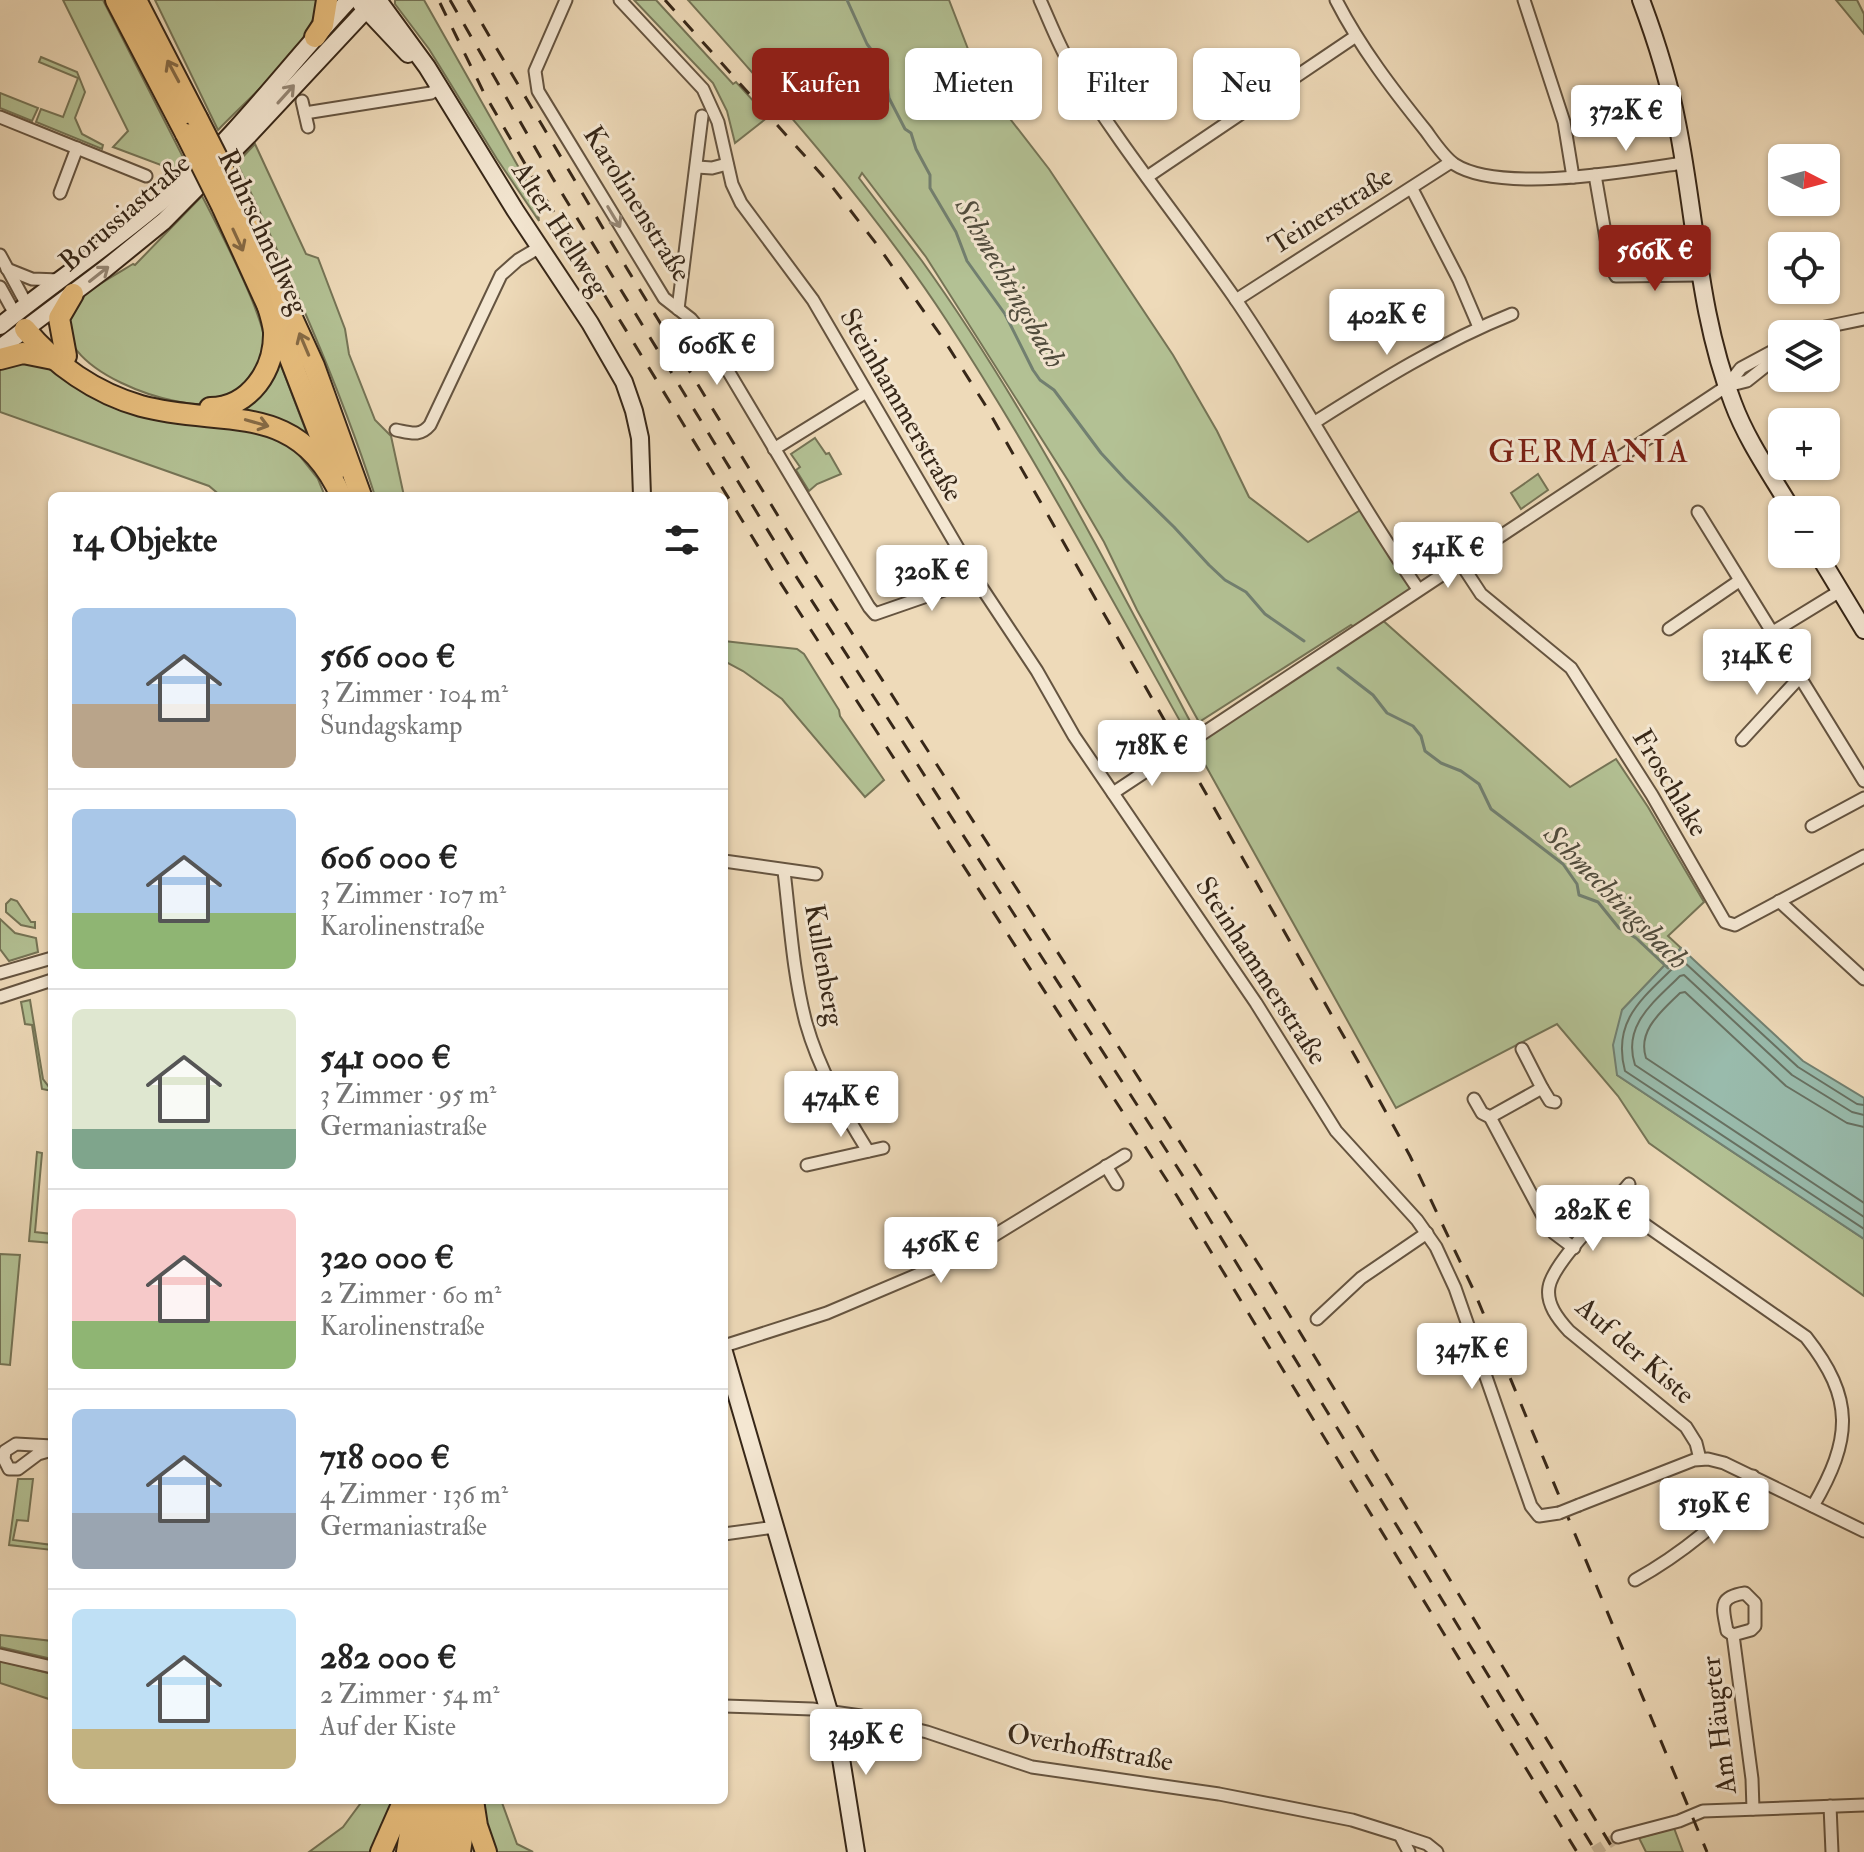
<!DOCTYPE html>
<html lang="de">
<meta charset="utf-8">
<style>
:root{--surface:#fff;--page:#f2f2f2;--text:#222;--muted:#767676;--line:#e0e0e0;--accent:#8f2418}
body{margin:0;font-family:"IM FELL Double Pica",serif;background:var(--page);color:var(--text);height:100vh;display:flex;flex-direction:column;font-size:30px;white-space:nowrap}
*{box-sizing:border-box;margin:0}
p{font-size:26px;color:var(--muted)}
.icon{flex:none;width:44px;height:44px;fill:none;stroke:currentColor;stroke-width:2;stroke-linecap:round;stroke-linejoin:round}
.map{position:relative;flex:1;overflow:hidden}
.drawer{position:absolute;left:48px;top:492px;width:680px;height:1312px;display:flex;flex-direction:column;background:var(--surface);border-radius:12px;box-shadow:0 2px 6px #0004}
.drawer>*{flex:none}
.guide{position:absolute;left:752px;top:48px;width:760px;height:72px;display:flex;gap:16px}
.needle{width:52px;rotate:96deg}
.buttons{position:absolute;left:1768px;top:144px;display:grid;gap:16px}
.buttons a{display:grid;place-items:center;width:72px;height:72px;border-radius:12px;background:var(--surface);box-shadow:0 2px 6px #0004;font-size:40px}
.price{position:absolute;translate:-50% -68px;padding:0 18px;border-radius:8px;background:#fff;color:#222;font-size:26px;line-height:52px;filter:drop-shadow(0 2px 4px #0008)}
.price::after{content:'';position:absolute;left:50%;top:48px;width:24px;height:18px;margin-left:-12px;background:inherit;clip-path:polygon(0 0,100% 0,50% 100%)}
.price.current{background:var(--accent);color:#fff}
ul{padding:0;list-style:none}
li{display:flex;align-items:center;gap:24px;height:200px;padding:0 24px}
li+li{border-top:2px solid var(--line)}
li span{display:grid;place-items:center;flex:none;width:224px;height:160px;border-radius:12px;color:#555}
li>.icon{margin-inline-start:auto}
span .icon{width:96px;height:96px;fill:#fffc;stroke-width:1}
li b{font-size:34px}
h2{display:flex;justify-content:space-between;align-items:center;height:96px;padding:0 24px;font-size:34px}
.chip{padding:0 28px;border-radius:12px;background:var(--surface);box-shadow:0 2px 6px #0004;font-size:28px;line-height:72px}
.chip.current{background:var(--accent);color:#fff}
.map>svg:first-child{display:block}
.green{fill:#b3c194;stroke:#757456;stroke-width:2}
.water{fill:#99bbac;stroke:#728071;stroke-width:2}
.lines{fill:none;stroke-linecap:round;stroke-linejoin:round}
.shore{stroke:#687162;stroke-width:2}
.stream{stroke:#728071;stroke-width:3}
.street-tunnel{stroke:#c9b699;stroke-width:11;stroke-dasharray:11 5.5;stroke-linecap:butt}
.street-casing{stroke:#655440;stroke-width:15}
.secondary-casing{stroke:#372718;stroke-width:20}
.highway-casing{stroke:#372718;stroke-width:24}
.street{stroke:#f4e7d2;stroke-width:11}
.secondary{stroke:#f4e7d2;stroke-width:16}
.highway{stroke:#e7bd7c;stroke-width:20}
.rail{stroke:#372718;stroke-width:3;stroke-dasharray:14 14;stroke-linecap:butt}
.street-bridge-casing{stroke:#655440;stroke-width:15;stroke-linecap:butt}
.highway-bridge-casing{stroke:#372718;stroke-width:24;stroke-linecap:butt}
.street-bridge{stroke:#f4e7d2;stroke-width:11}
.highway-bridge{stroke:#e7bd7c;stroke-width:20}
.oneway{stroke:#866a45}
.oneway2{stroke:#968775}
.labels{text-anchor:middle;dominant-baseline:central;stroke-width:6;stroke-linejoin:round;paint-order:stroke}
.street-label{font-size:28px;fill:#372718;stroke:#f4e7d2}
.water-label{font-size:30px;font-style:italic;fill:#504c3d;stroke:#f4e7d2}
.quarter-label{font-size:32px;letter-spacing:2px;fill:#7a1f14;stroke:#f4e7d2}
</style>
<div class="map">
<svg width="1864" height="1852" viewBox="0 0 1864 1852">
<rect width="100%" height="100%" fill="#eedab9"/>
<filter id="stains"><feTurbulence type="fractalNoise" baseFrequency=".0025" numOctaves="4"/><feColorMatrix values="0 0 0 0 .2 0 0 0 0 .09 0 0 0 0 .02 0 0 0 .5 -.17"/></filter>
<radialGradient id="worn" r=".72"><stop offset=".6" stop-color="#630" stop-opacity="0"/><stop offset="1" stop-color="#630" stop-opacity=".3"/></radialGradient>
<!-- green -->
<g class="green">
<polygon points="63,0 103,0 186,163 174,170 113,147 128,131"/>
<path d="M155,0H319C311,48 251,95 218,130Z"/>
<polygon points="395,0 424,0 536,198 539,221 497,159 429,49 395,4"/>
<polygon points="634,0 656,0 733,84 736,82 768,117 735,143 727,111 713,83"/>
<path d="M688,0H949L980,80L1049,169L1173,355L1217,431L1249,497L1308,542L1364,508L1418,589L1379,617L1570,787L1616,759L1648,807L1704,902L1668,936L1681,948L1622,1010L1617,1075L1864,1239V1296L1649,1143L1618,1096L1557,1024L1396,1108L1192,741L1359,630L1351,625L1199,722L1137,610L1104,542L1069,482L926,257L862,173L859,178C880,206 901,233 922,261C1026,406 1109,568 1192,725L1185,730C1108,593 1033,453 947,321C872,206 779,102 688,0Z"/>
<polygon points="1836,0 1857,0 1864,14 1864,34"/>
<polygon points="41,57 77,72 85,92 75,118 82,134 103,145 102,149 36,122 41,109 63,117 78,78 39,62"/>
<polygon points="0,93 38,108 32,121 0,108"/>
<path d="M255,144L306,254L318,258L345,329L349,354L375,420L391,436L404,496H375C338,381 288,272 237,163Z"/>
<path d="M202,196C217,225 268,321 265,348C263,367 255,376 240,387C235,392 228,399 221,402C182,416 44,367 70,311C78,294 117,274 133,264L135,265Z"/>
<polygon points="275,350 314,452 229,412"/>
<polygon points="39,360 75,380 267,432 295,450 318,479 325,496 221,496 209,486 0,412 0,370 6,366"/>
<polygon points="815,438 826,454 829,453 841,474 817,484 809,491 796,470 800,467 791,454"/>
<polygon points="1538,474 1548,490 1521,509 1511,493"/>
<polygon points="724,641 797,649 804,654 839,710 840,716 884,780 865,797 782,699 743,671 724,661"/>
<polygon points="11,899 17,901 31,922 35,922 35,928 21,925 6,912 6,904"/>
<polygon points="0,919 15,933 36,938 38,952 9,961 0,949"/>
<polygon points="30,1000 43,1079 52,1091 42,1089 32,1025 25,1024 21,1002"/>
<polygon points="37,1152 42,1153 35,1232 52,1234 52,1243 29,1241"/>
<polygon points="0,1254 20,1255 10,1365 0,1364"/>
<polygon points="18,1479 33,1479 28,1521 17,1520 13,1540 52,1545 52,1550 9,1545"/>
<polygon points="0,1635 52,1641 52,1659 0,1647"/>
<polygon points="0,1661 52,1674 52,1700 0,1683"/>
<polygon points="363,1800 394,1800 383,1833 370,1852 309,1852 343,1827"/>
<polygon points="482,1800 501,1800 517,1844 533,1852 496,1852 490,1841"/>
<polygon points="1674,1828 1683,1852 1646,1852 1639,1838"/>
</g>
<!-- water -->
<polygon class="water" points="1681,948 1803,1061 1864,1098 1864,1239 1617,1075 1613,1045 1622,1010"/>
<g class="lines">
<!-- shore -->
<g class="shore">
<path d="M1864,1105L1857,1104L1798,1067L1683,961L1679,962C1646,996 1611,1018 1625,1071L1864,1229"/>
<path d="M1864,1115L1852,1112L1792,1075L1684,975L1680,976C1654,1002 1622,1025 1635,1065L1864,1217"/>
<path d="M1864,1127L1847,1123L1786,1086L1685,992L1680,993C1662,1011 1637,1030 1646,1058L1864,1203"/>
</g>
<!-- stream -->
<g class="stream">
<polyline points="847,0 867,44 876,56 877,68 886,78 889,98 905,129 911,133 916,149 930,175 930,188 956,232 967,261 1005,314 1033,370 1040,380 1054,390 1101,453 1125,479 1174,527 1209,565 1225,580 1246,592 1265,614 1304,641"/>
<polyline points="1338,668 1373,695 1387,713 1413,726 1421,736 1425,751 1441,763 1461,771 1479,784 1491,809 1563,864 1577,884 1579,895 1598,902 1619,928 1636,938 1668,968"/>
</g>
<!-- street-tunnel -->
<polyline class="street-tunnel" points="1594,1852 1618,1837"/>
<!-- street casing -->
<g class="street-casing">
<g id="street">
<polyline points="566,0 535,71 538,91 664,298 691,319 712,344 869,607 875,614 976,579"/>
<polyline points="620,0 703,89 718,122 732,184 741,203 813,300 976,579 1037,671 1074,736 1256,1003 1336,1131 1417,1220 1436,1247 1455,1288 1531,1506 1539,1516 1559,1513"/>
<path d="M1040,0C1050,22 1059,46 1071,66C1121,148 1182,222 1236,300C1301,395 1353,495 1418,589"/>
<path d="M1336,0C1360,47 1393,90 1426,131C1434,142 1443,156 1454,164C1500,194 1629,171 1683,163"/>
<polyline points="1524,0 1564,122 1573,177"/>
<polyline points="302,101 308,127"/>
<polyline points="305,113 431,93 439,88"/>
<polyline points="0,117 146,176"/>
<polyline points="697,167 712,168 727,164"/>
<polyline points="1595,175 1611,267 1616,276 1699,275"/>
<polyline points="1147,177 1356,36"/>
<polyline points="1412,189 1459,280 1479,327"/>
<polyline points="60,193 77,148"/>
<polyline points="0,255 27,305"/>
<polyline points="7,269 32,279 60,280"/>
<polyline points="0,287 15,314"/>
<polyline points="1236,300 1451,162"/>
<polyline points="678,309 702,116"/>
<polyline points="1811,334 1825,327 1864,319"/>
<polyline points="1727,386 1741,368 1782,346"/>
<path d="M1315,422C1378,382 1442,342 1512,314"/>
<path d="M396,430C411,433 420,437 430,425L501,275L518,260L540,247"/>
<polyline points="774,449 866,392"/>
<polyline points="1698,512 1864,781"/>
<polyline points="1460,562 1481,594 1571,668 1652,795 1725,922 1735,925 1864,856"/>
<polyline points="1669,629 1739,581"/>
<polyline points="1773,632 1840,591"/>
<polyline points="1742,740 1800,677"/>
<polyline points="1113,793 1727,386 1747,381 1782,353"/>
<polyline points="1812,826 1864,798"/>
<polyline points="724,861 816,874"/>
<path d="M784,871C790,921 793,974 806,1023C819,1069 843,1111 868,1151"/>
<polyline points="1779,901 1864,979"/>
<polyline points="0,973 52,958"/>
<polyline points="0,997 52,980"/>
<polyline points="1542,1088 1550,1101 1555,1102"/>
<polyline points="1474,1099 1482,1113 1490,1117 1545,1220 1554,1233 1574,1248"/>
<polyline points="1490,1117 1542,1088 1522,1049"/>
<polyline points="807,1165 883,1148"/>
<polyline points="1106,1166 1117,1184"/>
<path d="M1629,1184C1611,1206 1553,1262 1549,1287C1546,1304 1558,1319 1569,1331L1686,1427L1696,1443L1700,1459"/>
<path d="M1614,1203L1806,1337C1855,1399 1852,1439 1813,1506"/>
<polyline points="1317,1319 1361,1278 1427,1233"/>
<polyline points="724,1346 827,1313 959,1257 1125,1155"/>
<polyline points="52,1446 16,1444 5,1451 4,1459 9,1469 18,1469 38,1454 52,1450"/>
<polyline points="1579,1505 1694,1460 1708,1459 1724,1463 1864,1531"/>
<polyline points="724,1534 775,1527"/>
<path d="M1635,1580C1671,1560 1737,1514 1753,1476"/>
<path d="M1733,1635L1727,1631C1723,1608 1717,1597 1745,1593L1755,1603V1626L1751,1630L1733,1635L1752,1779L1753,1809"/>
<polyline points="0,1655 52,1667"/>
<polyline points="724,1706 812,1709 861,1716 927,1732 1032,1767 1219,1794 1352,1820 1400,1835"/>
<polyline points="1830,1806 1832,1852"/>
<polyline points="1618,1837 1679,1821 1703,1811 1864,1805"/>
<polyline points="1409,1852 1400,1835 1427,1844 1437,1852"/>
</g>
</g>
<!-- secondary casing -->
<g class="secondary-casing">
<g id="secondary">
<polyline points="378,0 427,67 515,210 590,323 624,382 634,411 640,438 642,496"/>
<path d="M1641,0C1656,40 1669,81 1677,123C1696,217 1698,313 1733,403C1747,441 1772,476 1792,510"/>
<polyline points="361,4 408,54"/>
<path d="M0,326C57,280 119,239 175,190C239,133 290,63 349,0"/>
<polyline points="0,348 105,269 164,221 248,136 375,0"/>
<polyline points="1818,554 1864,630"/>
<polyline points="724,1352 839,1746 856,1852"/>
</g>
</g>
<!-- highway casing -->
<g class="highway-casing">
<g id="highway">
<polyline points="116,0 186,134"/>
<polyline points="136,0 197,118"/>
<polyline points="315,37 323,25 327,0"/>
<polyline points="235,193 314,366 361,496"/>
<polyline points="222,206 281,335 334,472"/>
<path d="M25,329C55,365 95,393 141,406C222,428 297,398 341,496"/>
<polyline points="66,356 59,318 73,294"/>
<polyline points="0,359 23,353 53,359"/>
<path d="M210,408C250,408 275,369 274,332C273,321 269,310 266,300"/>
<polyline points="473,1800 477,1826 486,1852"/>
<polyline points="381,1852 404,1800"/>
<polyline points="407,1852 415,1800"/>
<polyline points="425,1852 432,1800"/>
<polyline points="443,1852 450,1800"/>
<polyline points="460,1852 467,1804"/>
</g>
</g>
<!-- street -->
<use href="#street" class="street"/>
<!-- secondary -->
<use href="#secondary" class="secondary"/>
<!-- highway -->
<use href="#highway" class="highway"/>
<!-- rail -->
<g class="rail">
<polyline points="450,0 552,177 792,570 1190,1187 1596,1852"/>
<polyline points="468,0 626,267 805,560 1261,1268 1615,1852"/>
<polyline points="665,0 830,184 878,246 944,340 984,403 1057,531 1360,1065 1410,1156 1474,1291 1707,1852"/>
<polyline points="440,3 484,93 536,183 778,579 1177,1196 1577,1852"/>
</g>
<!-- street-bridge casing -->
<g class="street-bridge-casing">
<polyline id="street-bridge" points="1559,1513 1579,1505"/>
</g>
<!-- highway-bridge casing -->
<g class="highway-bridge-casing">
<g id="highway-bridge">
<polyline points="197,118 235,193"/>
<polyline points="186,134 222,206"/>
</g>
</g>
<!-- street-bridge -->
<use href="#street-bridge" class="street-bridge"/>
<!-- highway-bridge -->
<use href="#highway-bridge" class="highway-bridge"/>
</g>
<!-- one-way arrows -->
<defs><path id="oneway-shaft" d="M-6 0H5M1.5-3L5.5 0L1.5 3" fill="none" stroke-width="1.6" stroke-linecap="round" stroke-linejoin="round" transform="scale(2)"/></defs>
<g class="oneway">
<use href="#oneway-shaft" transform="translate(173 71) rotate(-118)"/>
<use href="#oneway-shaft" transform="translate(238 240) rotate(65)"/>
<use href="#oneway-shaft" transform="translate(304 344) rotate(-113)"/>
<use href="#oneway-shaft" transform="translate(257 423) rotate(16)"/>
</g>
<g class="oneway2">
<use href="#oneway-shaft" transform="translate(286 94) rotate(-48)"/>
<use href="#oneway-shaft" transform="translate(614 217) rotate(59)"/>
<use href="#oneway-shaft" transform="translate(99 274) rotate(-38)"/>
</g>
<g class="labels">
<!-- street labels -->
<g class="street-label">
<text transform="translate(637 204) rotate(58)">Karolinenstraße</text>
<text transform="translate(1331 211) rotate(-32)">Teinerstraße</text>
<text transform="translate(125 213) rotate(-41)">Borussiastraße</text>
<text transform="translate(560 229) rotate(57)">Alter Hellweg</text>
<text transform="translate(263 232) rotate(65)">Ruhrschnellweg</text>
<text transform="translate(901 405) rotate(60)">Steinhammerstraße</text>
<text transform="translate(1670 783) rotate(59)">Froschlake</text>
<text transform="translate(824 965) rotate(80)">Kullenberg</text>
<text transform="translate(1261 971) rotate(57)">Steinhammerstraße</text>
<text transform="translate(1635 1351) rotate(41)">Auf der Kiste</text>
<text transform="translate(1719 1725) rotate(-97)">Am Häugter</text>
<text transform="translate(1090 1748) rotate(10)">Overhoffstraße</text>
</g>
<!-- water labels -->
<g class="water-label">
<text transform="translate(1010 283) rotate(60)">Schmechtingsbach</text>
<text transform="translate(1616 897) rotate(45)">Schmechtingsbach</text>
</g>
<!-- quarter labels -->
<g class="quarter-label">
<text x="1589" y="452">GERMANIA</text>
</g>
</g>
<rect width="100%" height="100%" filter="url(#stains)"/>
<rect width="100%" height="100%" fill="url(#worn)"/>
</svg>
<div class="buttons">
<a><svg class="needle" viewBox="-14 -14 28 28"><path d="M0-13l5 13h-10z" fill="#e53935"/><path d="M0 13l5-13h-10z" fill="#767676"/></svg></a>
<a><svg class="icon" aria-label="locate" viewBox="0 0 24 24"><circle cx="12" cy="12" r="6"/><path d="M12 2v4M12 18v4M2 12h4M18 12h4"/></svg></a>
<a><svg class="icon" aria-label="layers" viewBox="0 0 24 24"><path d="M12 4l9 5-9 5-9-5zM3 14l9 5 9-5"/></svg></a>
<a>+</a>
<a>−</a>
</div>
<b class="price" style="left:1626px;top:153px">372K €</b>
<b class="price current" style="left:1655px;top:293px">566K €</b>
<b class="price" style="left:1387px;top:357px">402K €</b>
<b class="price" style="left:717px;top:387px">606K €</b>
<b class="price" style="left:1448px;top:590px">541K €</b>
<b class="price" style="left:932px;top:613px">320K €</b>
<b class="price" style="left:1757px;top:697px">314K €</b>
<b class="price" style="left:1152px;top:788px">718K €</b>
<b class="price" style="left:841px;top:1139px">474K €</b>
<b class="price" style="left:1593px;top:1253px">282K €</b>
<b class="price" style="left:941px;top:1285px">456K €</b>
<b class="price" style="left:1472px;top:1391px">347K €</b>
<b class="price" style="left:1714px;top:1546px">519K €</b>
<b class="price" style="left:866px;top:1777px">349K €</b>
<div class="guide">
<a class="chip current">Kaufen</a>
<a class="chip">Mieten</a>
<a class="chip">Filter</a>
<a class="chip">Neu</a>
</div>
<section class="drawer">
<h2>14 Objekte<svg class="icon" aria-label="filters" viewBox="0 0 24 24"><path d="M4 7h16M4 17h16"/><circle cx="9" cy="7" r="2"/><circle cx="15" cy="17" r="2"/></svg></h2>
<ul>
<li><span style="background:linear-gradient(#a9c7e8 60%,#b9a48a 0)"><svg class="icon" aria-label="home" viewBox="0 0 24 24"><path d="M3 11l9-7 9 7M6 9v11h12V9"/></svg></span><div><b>566 000 €</b><p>3 Zimmer · 104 m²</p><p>Sundagskamp</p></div></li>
<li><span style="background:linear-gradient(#a9c7e8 65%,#8fb573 0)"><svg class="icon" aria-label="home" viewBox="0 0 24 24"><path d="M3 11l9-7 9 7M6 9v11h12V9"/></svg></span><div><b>606 000 €</b><p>3 Zimmer · 107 m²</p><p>Karolinenstraße</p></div></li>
<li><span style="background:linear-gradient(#dfe7d0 75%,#7fa58c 0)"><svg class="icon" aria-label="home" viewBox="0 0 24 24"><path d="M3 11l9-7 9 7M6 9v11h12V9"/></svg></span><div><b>541 000 €</b><p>3 Zimmer · 95 m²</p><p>Germaniastraße</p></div></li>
<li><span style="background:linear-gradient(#f6c9c9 70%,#8fb573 0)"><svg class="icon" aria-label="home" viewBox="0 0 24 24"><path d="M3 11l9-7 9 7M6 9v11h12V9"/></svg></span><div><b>320 000 €</b><p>2 Zimmer · 60 m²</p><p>Karolinenstraße</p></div></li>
<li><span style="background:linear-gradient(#a9c7e8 65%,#9aa5b1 0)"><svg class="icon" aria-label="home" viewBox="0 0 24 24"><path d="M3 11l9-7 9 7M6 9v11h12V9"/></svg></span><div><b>718 000 €</b><p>4 Zimmer · 136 m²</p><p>Germaniastraße</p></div></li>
<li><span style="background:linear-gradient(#bfe0f5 75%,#c2b280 0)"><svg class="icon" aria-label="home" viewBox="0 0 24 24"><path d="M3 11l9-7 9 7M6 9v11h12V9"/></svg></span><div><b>282 000 €</b><p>2 Zimmer · 54 m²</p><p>Auf der Kiste</p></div></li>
</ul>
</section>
</div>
